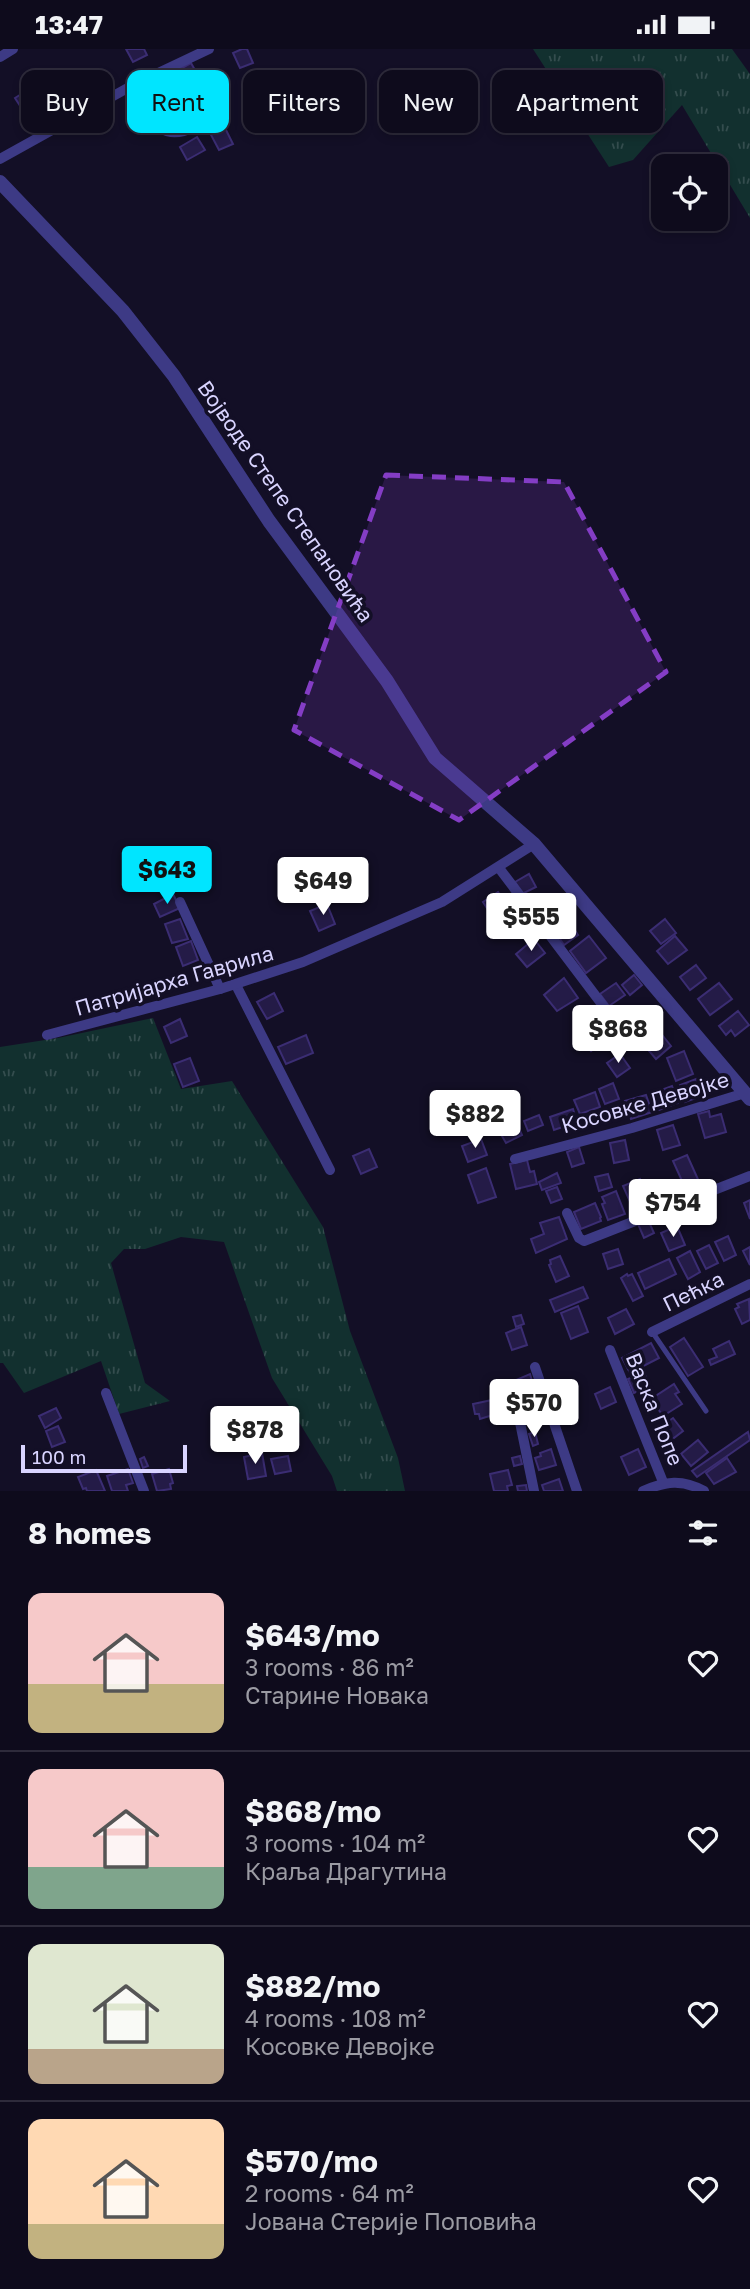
<!DOCTYPE html>
<meta charset="utf-8">
<style>
:root{--surface:#0e0b1c;--page:#171425;--text:#f1f3f6;--muted:#9b9ba3;--line:#2e2b3b;--accent:#00e5ff}
body{margin:0;font-family:"Golos Text",sans-serif;background:var(--page);color:var(--text);height:100vh;display:flex;flex-direction:column;font-size:26px;white-space:nowrap}
*{box-sizing:border-box;margin:0}
p{font-size:23px;color:var(--muted)}
.icon{flex:none;width:38px;height:38px;fill:none;stroke:currentColor;stroke-width:2;stroke-linecap:round;stroke-linejoin:round}
.map{position:relative;height:1442px;overflow:hidden}
.drawer{display:flex;flex-direction:column;background:var(--surface);flex:1}
.drawer>*{flex:none}
.banner{position:absolute;left:21px;top:21px;width:709px;height:63px;display:flex;gap:14px}
.controls{position:absolute;left:651px;top:105px;display:grid;gap:14px}
.controls a{display:grid;place-items:center;width:77px;height:77px;border-radius:14px;background:var(--surface);box-shadow:0 4px 10px #0003,0 0 0 2px var(--line);font-size:35px}
.scale{position:absolute;left:21px;bottom:18px;width:166px;box-sizing:border-box;padding-left:7px;border:4px solid #d9d4ff;border-top:0;font-size:19px;line-height:24px;white-space:nowrap;color:#d9d4ff;-webkit-text-stroke:5px #130f26;paint-order:stroke}
.price{position:absolute;translate:-50% -60px;padding:0 16px;border-radius:7px;background:#fff;color:#222;font-size:23px;line-height:46px;filter:drop-shadow(0 2px 4px #0008)}
.price::after{content:'';position:absolute;left:50%;top:42px;width:21px;height:16px;margin-left:-10px;background:inherit;clip-path:polygon(0 0,100% 0,50% 100%)}
.price.on{background:var(--accent);color:#111}
ul{padding:0;list-style:none}
li{display:flex;align-items:center;gap:21px;height:175px;padding:0 28px}
li+li{border-top:2px solid var(--line)}
li span{display:grid;place-items:center;flex:none;width:196px;height:140px;border-radius:14px;color:#555}
li>.icon{margin-inline-start:auto}
span .icon{width:84px;height:84px;fill:#fffc;stroke-width:1}
li b{font-size:30px}
h2{display:flex;justify-content:space-between;align-items:center;height:84px;padding:0 28px;font-size:30px}
.tag{padding:0 24px;border-radius:14px;background:var(--surface);box-shadow:0 4px 10px #0003,0 0 0 2px var(--line);font-size:24px;line-height:63px}
.tag.on{background:var(--accent);color:#111}
.status{display:flex;justify-content:space-between;align-items:center;height:49px;padding:0 35px;background:var(--surface);direction:ltr}
.status svg{height:19px;fill:currentColor}
.map>svg:first-child{display:block}
.grass{fill:url(#grass-tufts)}
.building{fill:#241b47;stroke:#3b2d73;stroke-width:2}
.lines{fill:none;stroke-linecap:round;stroke-linejoin:round}
.service{stroke:#3d3a85;stroke-width:5}
.minor{stroke:#3d3a85;stroke-width:10}
.tertiary{stroke:#3d3a85;stroke-width:14}
.marked{fill:#843dc5;fill-opacity:0.2;stroke:#843dc5;stroke-width:5;stroke-dasharray:14 9;stroke-linejoin:round}
.labels{text-anchor:middle;dominant-baseline:central;stroke-width:7;stroke-linejoin:round;paint-order:stroke}
.street-label{font-size:21px;fill:#d9d4ff;stroke:#130f26}
</style>
<div class="status"><b>13:47</b><svg viewBox="0 0 49 12"><path d="M0 12V9h3v3zM5 12V6h3v6zM10 12V3h3v9zM15 12V0h3v12zM26 1h20v11H26zM47 4h2v5h-2z"/></svg></div>
<div class="map">
<svg width="750" height="1442" viewBox="0 0 750 1442">
<defs>
<pattern id="grass-tufts" width="24" height="20" patternUnits="userSpaceOnUse" patternTransform="scale(1.75)"><rect width="24" height="20" fill="#12302f"/><path d="M3 7l-1-3M5 7V3M7 7l1-3M15 17l-1-3M17 17v-4M19 17l1-3" fill="none" stroke="#344d4e"/></pattern>
</defs>
<rect width="100%" height="100%" fill="#130f26"/>
<!-- grass -->
<g class="grass">
<polygon points="533,0 732,0 750,25 750,169 682,56 633,111 609,118"/>
<polygon points="153,969 181,1040 232,1032 323,1178 350,1282 398,1409 405,1442 337,1442 332,1427 272,1329 224,1193 181,1188 145,1200 124,1200 111,1214 145,1334 170,1352 119,1365 101,1312 24,1344 3,1314 0,1314 0,998 58,989"/>
</g>
<!-- building -->
<g class="building">
<polygon points="126,0 144,0 147,6 133,13"/>
<polygon points="242,0 247,0 253,14 240,19 233,4"/>
<polygon points="191,14 199,28 188,34 180,20"/>
<polygon points="160,34 167,48 156,54 149,40"/>
<polygon points="31,39 40,53 24,63 15,49"/>
<polygon points="187,48 194,62 182,68 175,53"/>
<polygon points="224,77 233,95 219,101 210,84"/>
<polygon points="197,88 205,101 187,111 180,98"/>
<polygon points="529,825 536,838 522,845 515,833"/>
<polygon points="498,843 506,854 490,864 483,853"/>
<polygon points="173,845 180,859 160,868 154,855"/>
<polygon points="552,847 563,861 549,872 538,858"/>
<polygon points="327,855 335,875 319,882 310,862"/>
<polygon points="513,863 520,874 504,884 497,873"/>
<polygon points="566,868 578,886 564,896 552,878"/>
<polygon points="180,870 188,890 172,894 165,875"/>
<polygon points="665,870 676,884 661,895 650,882"/>
<polygon points="589,887 606,909 586,924 570,902"/>
<polygon points="675,887 687,901 668,915 657,902"/>
<polygon points="534,890 545,904 527,918 516,905"/>
<polygon points="191,892 198,911 183,917 176,898"/>
<polygon points="696,916 706,929 690,941 680,928"/>
<polygon points="634,926 642,936 630,946 622,936"/>
<polygon points="564,929 578,949 557,962 544,946"/>
<polygon points="616,934 625,946 609,957 600,945"/>
<polygon points="719,934 732,950 710,966 698,950"/>
<polygon points="274,944 283,962 267,970 257,953"/>
<polygon points="738,962 749,976 735,987 731,981 726,986 719,977"/>
<polygon points="180,970 187,987 171,994 164,978"/>
<polygon points="597,976 607,989 591,1002 580,989"/>
<polygon points="659,982 671,997 656,1010 643,995"/>
<polygon points="306,986 313,1004 286,1015 278,998"/>
<polygon points="684,1002 693,1025 676,1032 667,1009"/>
<polygon points="620,1005 630,1019 617,1028 607,1014"/>
<polygon points="190,1009 199,1032 183,1038 174,1015"/>
<polygon points="696,1030 702,1047 685,1053 680,1036"/>
<polygon points="613,1034 619,1050 605,1055 599,1040"/>
<polygon points="672,1037 678,1054 659,1061 653,1044"/>
<polygon points="595,1043 600,1058 580,1065 574,1051"/>
<polygon points="646,1046 652,1063 631,1070 625,1052"/>
<polygon points="573,1060 577,1073 554,1081 550,1068"/>
<polygon points="709,1062 710,1068 721,1065 726,1083 705,1089 698,1065"/>
<polygon points="539,1066 543,1076 528,1082 524,1072"/>
<polygon points="516,1073 522,1086 506,1094 499,1082"/>
<polygon points="673,1076 680,1096 663,1101 657,1081"/>
<polygon points="481,1090 487,1106 468,1113 462,1097"/>
<polygon points="625,1091 629,1111 614,1114 610,1094"/>
<polygon points="579,1098 584,1114 572,1118 567,1103"/>
<polygon points="369,1100 377,1118 361,1125 353,1107"/>
<polygon points="687,1106 701,1137 687,1143 673,1112"/>
<polygon points="527,1111 530,1123 534,1122 537,1135 516,1140 510,1115"/>
<polygon points="486,1119 496,1148 478,1154 468,1126"/>
<polygon points="557,1124 561,1134 542,1141 539,1133"/>
<polygon points="608,1125 612,1138 599,1142 595,1128"/>
<polygon points="640,1130 649,1149 643,1151 647,1161 636,1166 623,1137"/>
<polygon points="557,1138 562,1150 551,1154 546,1142"/>
<polygon points="616,1142 625,1165 608,1171 602,1155 605,1154 602,1148"/>
<polygon points="659,1145 664,1155 655,1159 650,1149"/>
<polygon points="750,1151 750,1170 744,1154"/>
<polygon points="595,1154 601,1168 600,1169 601,1172 581,1180 574,1163"/>
<polygon points="559,1168 567,1190 536,1204 531,1190 544,1185 540,1174"/>
<polygon points="648,1171 654,1184 644,1189 638,1175"/>
<polygon points="677,1177 685,1196 669,1202 661,1184"/>
<polygon points="728,1187 736,1206 724,1212 715,1193"/>
<polygon points="709,1196 718,1214 706,1220 697,1202"/>
<polygon points="750,1198 750,1216 743,1202"/>
<polygon points="618,1200 623,1215 608,1220 603,1205"/>
<polygon points="690,1202 700,1223 688,1230 677,1209"/>
<polygon points="560,1207 569,1227 556,1233 549,1216 551,1215 550,1211"/>
<polygon points="669,1210 676,1225 645,1240 638,1224"/>
<polygon points="627,1225 628,1227 632,1225 643,1247 633,1252 621,1229"/>
<polygon points="583,1238 588,1249 555,1263 550,1251"/>
<polygon points="749,1250 750,1271 742,1275 735,1260 739,1258 737,1255"/>
<polygon points="578,1257 588,1283 571,1290 561,1264"/>
<polygon points="626,1260 634,1275 615,1285 608,1269"/>
<polygon points="521,1266 524,1275 516,1278 513,1268"/>
<polygon points="521,1278 527,1296 512,1301 506,1284"/>
<polygon points="684,1289 703,1318 688,1327 670,1298"/>
<polygon points="729,1292 735,1305 711,1316 709,1311 717,1308 713,1300"/>
<polygon points="651,1294 659,1309 630,1324 622,1309"/>
<polygon points="644,1323 650,1337 634,1344 628,1330"/>
<polygon points="530,1325 536,1346 522,1350 516,1331"/>
<polygon points="674,1335 679,1343 675,1345 682,1355 663,1367 651,1350"/>
<polygon points="610,1338 616,1353 601,1360 595,1345"/>
<polygon points="492,1351 496,1365 480,1370 479,1365 475,1365 473,1355"/>
<polygon points="537,1354 543,1374 529,1378 523,1359"/>
<polygon points="56,1359 61,1369 45,1379 39,1367"/>
<polygon points="673,1369 683,1382 666,1395 656,1381"/>
<polygon points="283,1372 286,1389 279,1390 273,1374"/>
<polygon points="58,1377 65,1393 52,1398 46,1382"/>
<polygon points="535,1383 538,1395 533,1397 529,1385"/>
<polygon points="748,1383 750,1391 697,1428 692,1422"/>
<polygon points="698,1391 708,1403 691,1417 681,1405"/>
<polygon points="551,1400 556,1416 539,1421 535,1409 541,1407 540,1404"/>
<polygon points="638,1400 646,1418 629,1426 621,1408"/>
<polygon points="262,1404 266,1427 248,1430 244,1408"/>
<polygon points="288,1407 291,1422 275,1425 271,1410"/>
<polygon points="520,1407 522,1415 514,1417 512,1409"/>
<polygon points="144,1408 148,1417 143,1419 140,1410"/>
<polygon points="727,1409 736,1423 714,1435 706,1424"/>
<polygon points="128,1420 133,1434 126,1436 128,1442 112,1442 107,1427"/>
<polygon points="169,1420 173,1434 170,1435 171,1440 157,1442 152,1425"/>
<polygon points="96,1421 105,1442 87,1442 86,1439 83,1440 78,1428"/>
<polygon points="508,1421 512,1436 507,1437 508,1442 494,1442 490,1425"/>
<polygon points="559,1430 563,1442 544,1442 542,1436"/>
<polygon points="526,1436 527,1442 518,1442 517,1437"/>
</g>
<g class="lines">
<!-- service -->
<polyline class="service" points="653,1284 706,1362"/>
<!-- minor -->
<g class="minor">
<polyline points="0,8 13,0"/>
<path d="M133,36L160,79C179,91 199,75 218,66"/>
<polyline points="0,110 133,36 209,0"/>
<polyline points="499,819 629,991"/>
<polyline points="180,853 220,940"/>
<polyline points="236,936 330,1121"/>
<polyline points="47,986 220,940 303,913 442,853 534,795"/>
<polyline points="515,1110 632,1079 745,1044"/>
<polyline points="567,1164 579,1189 584,1192 750,1127"/>
<polyline points="652,1283 750,1235"/>
<polyline points="610,1301 663,1433"/>
<polyline points="535,1318 577,1442"/>
<polyline points="106,1344 144,1442"/>
<polyline points="515,1349 534,1442"/>
<path d="M643,1442C666,1432 682,1430 704,1442"/>
</g>
<!-- tertiary -->
<polyline class="tertiary" points="0,133 123,262 174,327 269,472 387,632 435,709 534,795 750,1050"/>
</g>
<!-- marked area -->
<path class="marked" d="M386,426L564,433L666,623L459,771L294,681Z"/>
<g class="labels">
<!-- street labels -->
<g class="street-label">
<text transform="translate(286 452) rotate(55)">Војводе Степе Степановића</text>
<text transform="translate(174 931) rotate(-16)">Патријарха Гаврила</text>
<text transform="translate(645 1053) rotate(-16)">Косовке Девојке</text>
<text transform="translate(693 1242) rotate(-26)">Пећка</text>
<text transform="translate(655 1360) rotate(68)">Васка Попе</text>
</g>
</g>
</svg>
<div class="controls">
<a><svg class="icon" aria-label="locate" viewBox="0 0 24 24"><circle cx="12" cy="12" r="6"/><path d="M12 2v4M12 18v4M2 12h4M18 12h4"/></svg></a>
</div>
<div class="scale">100 m</div>
<b class="price on" style="left:167px;top:857px">$643</b>
<b class="price" style="left:323px;top:868px">$649</b>
<b class="price" style="left:531px;top:904px">$555</b>
<b class="price" style="left:618px;top:1016px">$868</b>
<b class="price" style="left:475px;top:1101px">$882</b>
<b class="price" style="left:673px;top:1190px">$754</b>
<b class="price" style="left:534px;top:1390px">$570</b>
<b class="price" style="left:255px;top:1417px">$878</b>
<div class="banner">
<a class="tag">Buy</a>
<a class="tag on">Rent</a>
<a class="tag">Filters</a>
<a class="tag">New</a>
<a class="tag">Apartment</a>
</div>
</div>
<section class="drawer">
<h2>8 homes<svg class="icon" aria-label="filters" viewBox="0 0 24 24"><path d="M4 7h16M4 17h16"/><circle cx="9" cy="7" r="2"/><circle cx="15" cy="17" r="2"/></svg></h2>
<ul>
<li><span style="background:linear-gradient(#f6c9c9 65%,#c2b280 0)"><svg class="icon" aria-label="home" viewBox="0 0 24 24"><path d="M3 11l9-7 9 7M6 9v11h12V9"/></svg></span><div><b>$643/mo</b><p>3 rooms · 86 m²</p><p>Старине Новака</p></div><svg class="icon" aria-label="heart" viewBox="0 0 24 24"><path d="M12 20l-8-8c-3-5 5-10 8-4 3-6 11-1 8 4z"/></svg></li>
<li><span style="background:linear-gradient(#f6c9c9 70%,#7fa58c 0)"><svg class="icon" aria-label="home" viewBox="0 0 24 24"><path d="M3 11l9-7 9 7M6 9v11h12V9"/></svg></span><div><b>$868/mo</b><p>3 rooms · 104 m²</p><p>Краља Драгутина</p></div><svg class="icon" aria-label="heart" viewBox="0 0 24 24"><path d="M12 20l-8-8c-3-5 5-10 8-4 3-6 11-1 8 4z"/></svg></li>
<li><span style="background:linear-gradient(#dfe7d0 75%,#b9a48a 0)"><svg class="icon" aria-label="home" viewBox="0 0 24 24"><path d="M3 11l9-7 9 7M6 9v11h12V9"/></svg></span><div><b>$882/mo</b><p>4 rooms · 108 m²</p><p>Косовке Девојке</p></div><svg class="icon" aria-label="heart" viewBox="0 0 24 24"><path d="M12 20l-8-8c-3-5 5-10 8-4 3-6 11-1 8 4z"/></svg></li>
<li><span style="background:linear-gradient(#ffd9b3 75%,#c2b280 0)"><svg class="icon" aria-label="home" viewBox="0 0 24 24"><path d="M3 11l9-7 9 7M6 9v11h12V9"/></svg></span><div><b>$570/mo</b><p>2 rooms · 64 m²</p><p>Јована Стерије Поповића</p></div><svg class="icon" aria-label="heart" viewBox="0 0 24 24"><path d="M12 20l-8-8c-3-5 5-10 8-4 3-6 11-1 8 4z"/></svg></li>
</ul>
</section>
